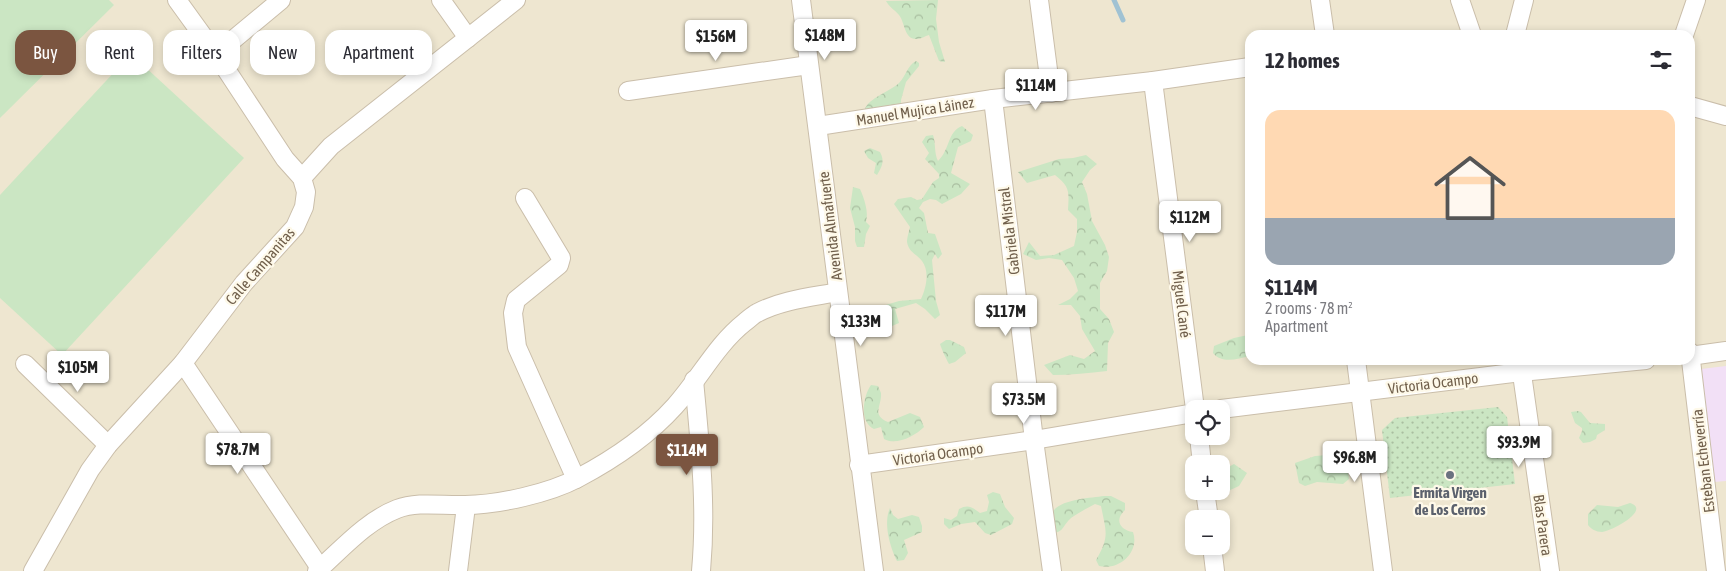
<!DOCTYPE html>
<meta charset="utf-8">
<style>
:root{--surface:#fff;--page:#f7f7f7;--text:#2b2b33;--muted:#7c7c81;--accent:#7b5540}
body{margin:0;font-family:"Asap Condensed",sans-serif;background:var(--page);color:var(--text);height:100vh;display:flex;flex-direction:column;font-size:19px;white-space:nowrap}
*{box-sizing:border-box;margin:0}
p{font-size:16px;color:var(--muted)}
.icon{flex:none;width:28px;height:28px;fill:none;stroke:currentColor;stroke-width:2;stroke-linecap:round;stroke-linejoin:round}
.map{position:relative;flex:1;overflow:hidden}
.side{position:absolute;left:1245px;top:30px;width:450px;height:335px;display:flex;flex-direction:column;background:var(--surface);border-radius:15px;box-shadow:0 2px 8px #0003}
.side>*{flex:none}
.hud{position:absolute;left:15px;top:30px;width:475px;height:45px;display:flex;gap:10px}
.fabs{position:absolute;left:1185px;top:400px;display:grid;gap:10px}
.fabs a{display:grid;place-items:center;width:45px;height:45px;border-radius:10px;background:var(--surface);box-shadow:0 2px 8px #0003;font-size:25px}
.price{position:absolute;translate:-50% -42px;padding:0 11px;border-radius:5px;background:#fff;color:#222;font-size:16px;line-height:32px;filter:drop-shadow(0 1px 2px #0008)}
.price::after{content:'';position:absolute;left:50%;top:30px;width:15px;height:11px;margin-left:-8px;background:inherit;clip-path:polygon(0 0,100% 0,50% 100%)}
.price.on{background:var(--accent);color:#fff}
ul{padding:0;list-style:none}
li{display:grid;align-content:center;gap:10px;height:265px;padding:0 20px}
li span{display:grid;place-items:center;height:155px;border-radius:15px;color:#555}
li>.icon{margin-inline-start:auto}
span .icon{width:90px;height:90px;fill:#fffc;stroke-width:1}
li b{font-size:21px}
h2{display:flex;justify-content:space-between;align-items:center;height:60px;padding:0 20px;font-size:21px}
.tag{padding:0 18px;border-radius:15px;background:var(--surface);box-shadow:0 2px 8px #0003;font-size:18px;line-height:45px}
.tag.on{background:var(--accent);color:#fff}
.map>svg:first-child{display:block}
.residential{fill:#eee6d0;fill-rule:evenodd}
.education{fill:#f2e0f6}
.forest{fill:url(#forest-crowns)}
.park{fill:url(#park-dots)}
.pitch{fill:#cbe6c3}
.lines{fill:none;stroke-linecap:round;stroke-linejoin:round}
.stream{stroke:#a0c2d3;stroke-width:5}
.minor-casing{stroke:#cabeaa;stroke-width:20}
.minor{stroke:#fff;stroke-width:18}
.worship-dot{fill:#6b7280;stroke:#fef9e9;stroke-width:2}
.labels{text-anchor:middle;dominant-baseline:central;stroke-width:4.5;stroke-linejoin:round;paint-order:stroke}
.street-label{font-size:15px;fill:#705f4b;stroke:#fef9e9}
.worship-label{font-size:15px;font-weight:bold;fill:#5b616d;stroke:#fef9e9}
</style>
<div class="map">
<svg width="1726" height="571" viewBox="0 0 1726 571">
<defs>
<pattern id="forest-crowns" width="20" height="18" patternUnits="userSpaceOnUse" patternTransform="scale(1.25)"><rect width="20" height="18" fill="#cbe6c3"/><path d="M2 6a3 3 0 1 1 6 0M12 15a3 3 0 1 1 6 0" fill="none" stroke="#a9bea0"/></pattern>
<pattern id="park-dots" width="8" height="8" patternUnits="userSpaceOnUse" patternTransform="scale(1.25)"><rect width="8" height="8" fill="#cbe6c3"/><path d="M2 2h.1M6 6h.1" fill="none" stroke="#a9bea0" stroke-width="1.8" stroke-linecap="round"/></pattern>
</defs>
<rect width="100%" height="100%" fill="#faf5e3"/>
<!-- residential -->
<path class="residential" d="M0,0H1726V571H0ZM1250,35H1690V360H1250ZM1194,409H1221V436H1194ZM1194,464H1221V491H1194ZM1194,519H1221V546H1194Z"/>
<!-- education -->
<polygon class="education" points="1726,366 1726,481 1714,482 1701,369"/>
<!-- forest -->
<g class="forest">
<path d="M938,0L936,19L939,42L945,62L939,61L929,35C925,36 921,39 917,39C904,40 905,22 899,15C895,10 889,7 886,1Z"/>
<path d="M916,61L919,63V66L906,82L901,100V111L866,113L865,109C869,98 889,92 899,83C906,76 907,66 916,61Z"/>
<path d="M962,126L973,135L971,141L958,147L951,173L970,184L961,194L942,204L936,200L930,199L923,202L919,208L924,213L928,233L935,234L942,254L938,259L935,254L932,260L936,301L940,315L935,319L925,309L916,303L895,309L899,323L892,326L886,315L879,314V307L899,301L921,299C926,288 930,272 922,261C917,254 909,253 907,242C907,238 909,231 910,227L894,204L898,199L911,197L917,200L922,199L933,182L939,178V174L925,159L929,153L922,142L926,136L933,135C936,144 934,153 938,161C950,150 947,132 962,126Z"/>
<path d="M870,148L880,152C885,161 882,167 877,175L874,173L876,163L868,158L864,151Z"/>
<path d="M1086,155L1097,164L1090,170L1082,182L1087,194L1092,221L1105,245L1109,257L1107,271L1100,283V309L1109,319L1114,332L1108,343L1107,371C1089,373 1071,375 1053,375L1044,365L1070,355L1084,359L1095,351L1082,329L1080,316L1071,305H1058L1070,299L1078,291L1074,278L1062,260L1049,258L1036,260L1023,254L1029,242L1040,256L1054,255L1074,246L1077,232V219L1068,210C1069,191 1070,187 1055,175L1027,183L1018,172L1059,159L1073,158Z"/>
<path d="M853,187L860,189C864,198 869,212 866,222L870,226L866,234L864,247H857L855,241V227L850,208Z"/>
<path d="M1248,335L1250,336V356C1237,359 1222,364 1213,353L1214,346L1234,338Z"/>
<path d="M946,340H950L964,347L966,353L955,362L949,364C946,359 942,350 940,344Z"/>
<path d="M871,385L878,386L881,393C882,406 871,415 888,422L910,413L920,417L924,427C915,436 896,446 884,439L881,427L874,429C859,422 863,396 871,385Z"/>
<polygon points="1578,411 1581,412 1590,423 1605,424 1605,430 1597,435 1596,439 1590,442 1583,443 1579,438 1582,431 1582,428 1575,423 1571,412"/>
<path d="M1328,455C1341,459 1348,466 1349,479L1343,484L1317,482L1305,486L1299,483L1295,463L1315,456Z"/>
<polygon points="1234,464 1247,473 1239,486 1226,492 1221,491 1221,471"/>
<path d="M993,492L1000,494L1005,507L1014,518L1012,524L991,535L985,533L975,522L961,524L949,529L944,524V518L951,520L957,516L959,509C968,504 972,507 980,513L987,511L989,502L987,495Z"/>
<path d="M1104,496H1111L1125,503V510C1114,520 1120,530 1133,532C1140,552 1119,571 1099,566L1096,560C1110,536 1106,532 1101,506L1095,504C1087,508 1078,513 1071,518C1062,526 1064,534 1049,533C1050,527 1050,518 1052,513C1059,499 1091,498 1104,496Z"/>
<path d="M1630,503C1652,510 1610,532 1602,532C1596,532 1591,529 1588,525V514L1597,505L1618,507Z"/>
<path d="M890,508L893,515L898,519L912,515L919,517L922,526V532L904,540L908,553L904,560L897,561C890,547 883,523 890,508Z"/>
</g>
<!-- park -->
<polygon class="park" points="1498,407 1507,417 1515,484 1390,498 1382,430 1395,418"/>
<!-- pitch -->
<g class="pitch">
<polygon points="0,0 109,0 114,5 0,118"/>
<polygon points="131,54 244,158 62,355 0,298 0,195"/>
</g>
<g class="lines">
<!-- stream -->
<polyline class="stream" points="1114,0 1123,20"/>
<!-- minor casing -->
<g class="minor-casing">
<g id="minor">
<polyline points="441,0 468,38"/>
<polyline points="801,0 874,571"/>
<polyline points="1039,0 1051,93"/>
<polyline points="1320,0 1325,35"/>
<polyline points="1460,0 1472,35"/>
<polyline points="1515,35 1524,0"/>
<polyline points="1684,35 1696,0"/>
<polyline points="216,54 281,0"/>
<polyline points="1153,81 1195,409"/>
<polyline points="628,91 809,65"/>
<polyline points="993,99 1034,440 1052,571"/>
<polyline points="1690,106 1726,116"/>
<polyline points="818,126 993,99 1153,81 1250,67"/>
<polyline points="302,178 331,146 516,0"/>
<polyline points="525,198 561,258 559,265 516,300 513,313 517,347 576,479"/>
<polyline points="1690,352 1716,571"/>
<polyline points="1690,356 1726,351"/>
<polyline points="1356,360 1383,571"/>
<polyline points="1520,360 1550,571"/>
<polyline points="183,363 320,568"/>
<polyline points="25,364 108,445"/>
<path d="M694,380C700,446 707,505 701,571"/>
<polyline points="1221,409 1521,372 1646,360"/>
<polyline points="1199,436 1202,464"/>
<polyline points="859,465 1034,440 1194,413"/>
<polyline points="1205,491 1209,519"/>
<polyline points="1212,546 1215,571"/>
<polyline points="33,571 90,470 108,445 183,363 244,283 295,227 304,207 306,192 302,178 285,159 216,54 177,0"/>
<path d="M317,571C341,550 366,521 397,509C418,501 443,506 465,505C498,505 550,493 578,478C614,459 648,436 675,406C700,378 716,345 745,322C749,319 753,315 757,313C781,300 812,297 838,292"/>
<polyline points="458,571 466,506"/>
</g>
</g>
<!-- minor -->
<use href="#minor" class="minor"/>
</g>
<!-- markers -->
<circle class="worship-dot" cx="1450" cy="475" r="5"/>
<g class="labels">
<!-- street labels -->
<g class="street-label">
<text transform="translate(915 111) rotate(-9)">Manuel Mujica Láinez</text>
<text transform="translate(830 226) rotate(-97)">Avenida Almafuerte</text>
<text transform="translate(1009 231) rotate(-97)">Gabriela Mistral</text>
<text transform="translate(260 266) rotate(-49)">Calle Campanitas</text>
<text transform="translate(1182 304) rotate(83)">Miguel Cané</text>
<text transform="translate(1433 383) rotate(-7)">Victoria Ocampo</text>
<text transform="translate(938 454) rotate(-8)">Victoria Ocampo</text>
<text transform="translate(1703 461) rotate(-97)">Esteban Echeverría</text>
<text transform="translate(1543 525) rotate(82)">Blas Parera</text>
</g>
<!-- worship labels -->
<g class="worship-label">
<text x="1450" y="492">Ermita Virgen<tspan x="1450" dy="17">de Los Cerros</tspan></text>
</g>
</g>
</svg>
<div class="fabs">
<a><svg class="icon" aria-label="locate" viewBox="0 0 24 24"><circle cx="12" cy="12" r="6"/><path d="M12 2v4M12 18v4M2 12h4M18 12h4"/></svg></a>
<a>+</a>
<a>−</a>
</div>
<b class="price" style="left:825px;top:61px">$148M</b>
<b class="price" style="left:716px;top:62px">$156M</b>
<b class="price" style="left:1036px;top:111px">$114M</b>
<b class="price" style="left:1190px;top:243px">$112M</b>
<b class="price" style="left:1006px;top:337px">$117M</b>
<b class="price" style="left:861px;top:347px">$133M</b>
<b class="price" style="left:78px;top:393px">$105M</b>
<b class="price" style="left:1024px;top:425px">$73.5M</b>
<b class="price" style="left:1519px;top:468px">$93.9M</b>
<b class="price" style="left:238px;top:475px">$78.7M</b>
<b class="price on" style="left:687px;top:476px">$114M</b>
<b class="price" style="left:1355px;top:483px">$96.8M</b>
<div class="hud">
<a class="tag on">Buy</a>
<a class="tag">Rent</a>
<a class="tag">Filters</a>
<a class="tag">New</a>
<a class="tag">Apartment</a>
</div>
<section class="side">
<h2>12 homes<svg class="icon" aria-label="filters" viewBox="0 0 24 24"><path d="M4 7h16M4 17h16"/><circle cx="9" cy="7" r="2"/><circle cx="15" cy="17" r="2"/></svg></h2>
<ul>
<li><span style="background:linear-gradient(#ffd9b3 70%,#9aa5b1 0)"><svg class="icon" aria-label="home" viewBox="0 0 24 24"><path d="M3 11l9-7 9 7M6 9v11h12V9"/></svg></span><div><b>$114M</b><p>2 rooms · 78 m²</p><p>Apartment</p></div></li>
</ul>
</section>
</div>
